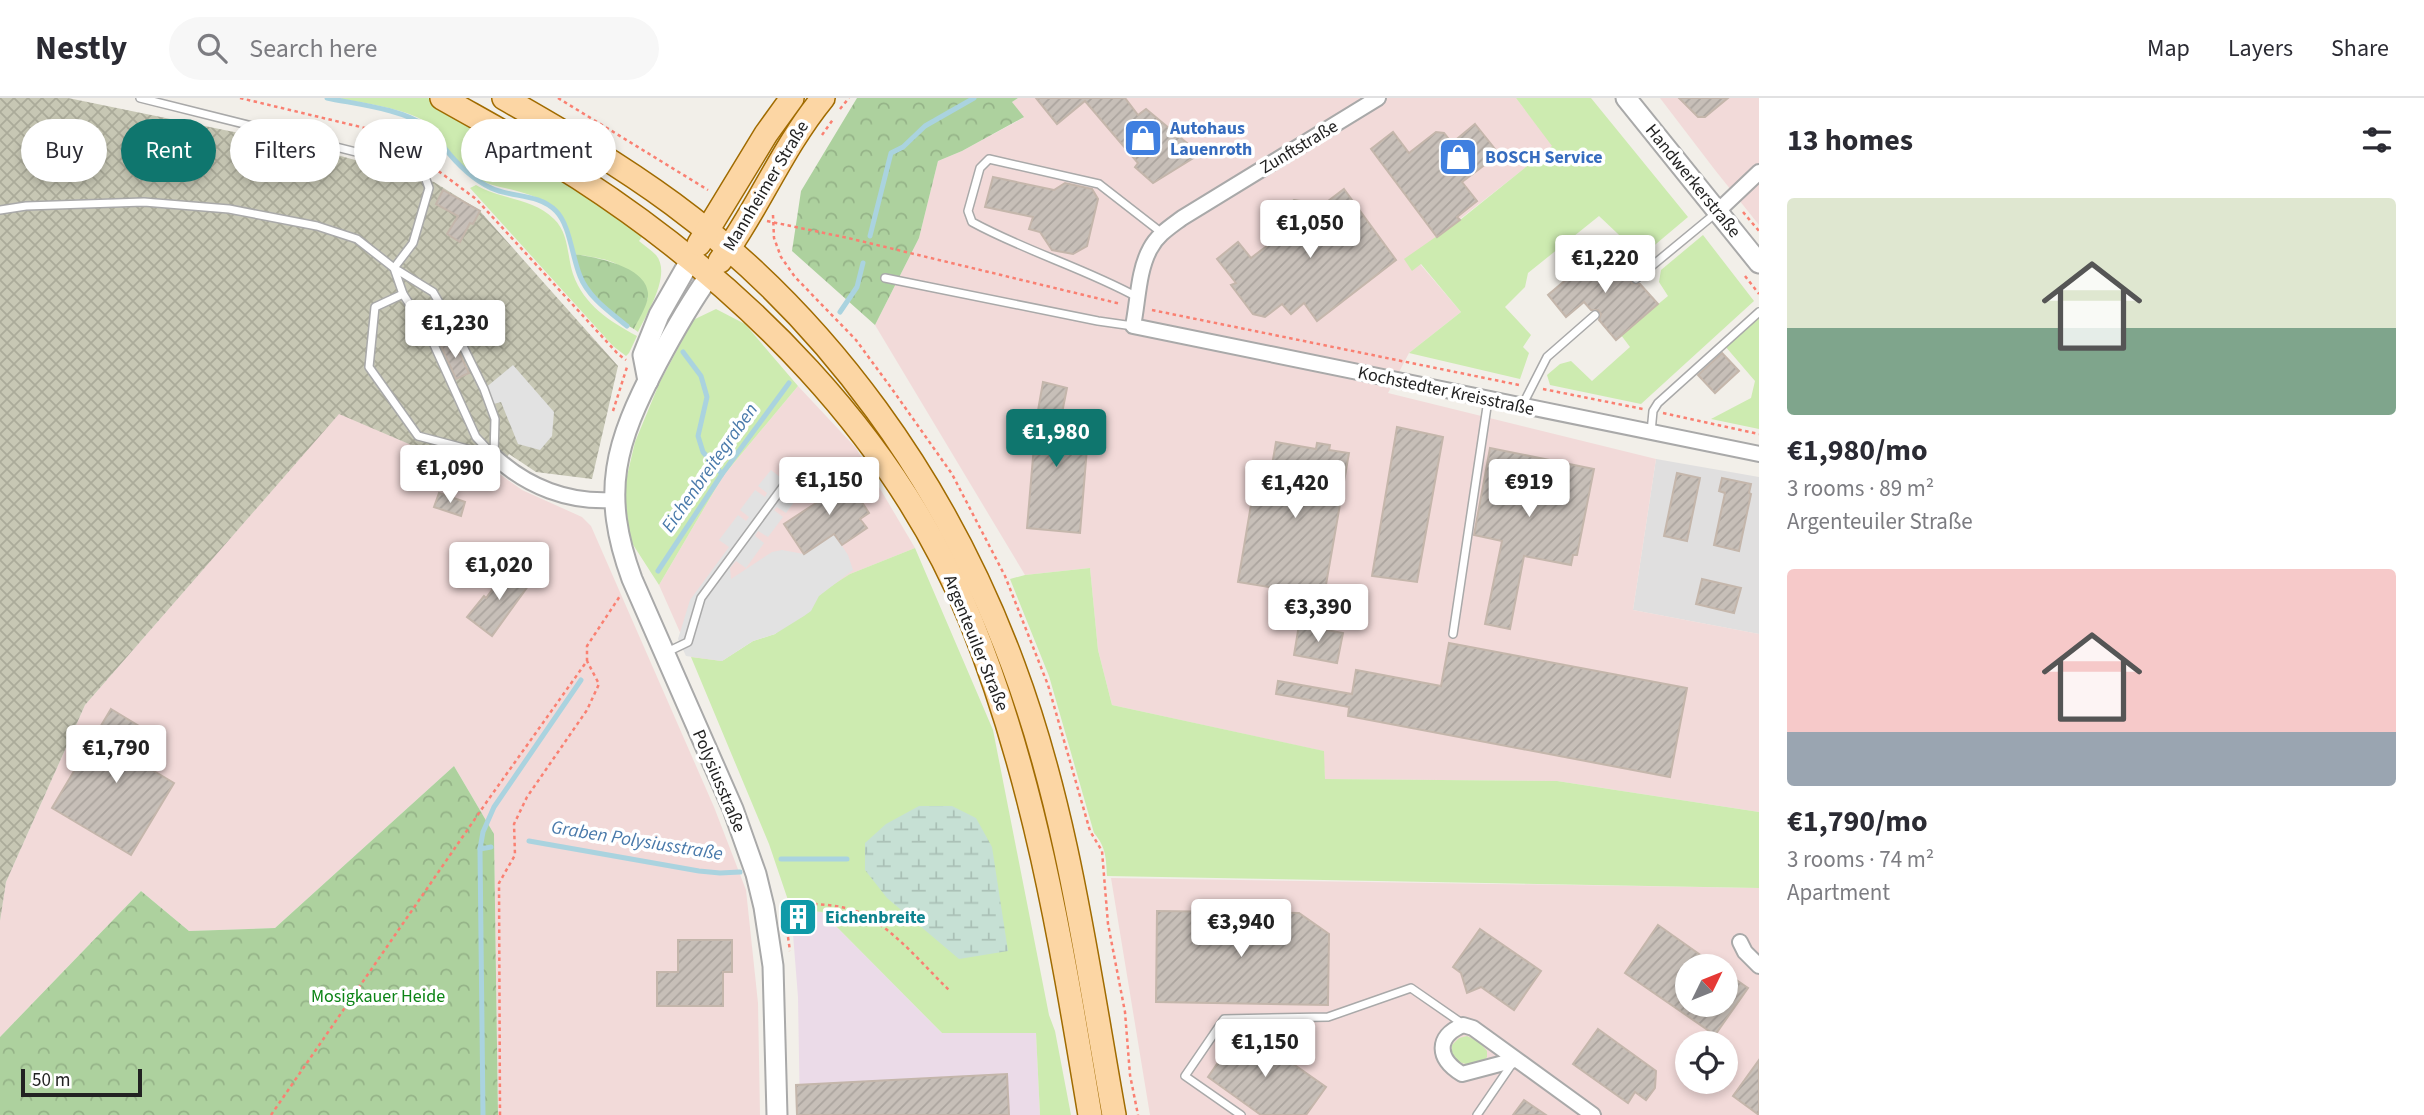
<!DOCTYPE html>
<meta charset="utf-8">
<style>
:root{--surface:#fff;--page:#f7f7f7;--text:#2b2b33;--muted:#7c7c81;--line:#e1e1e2;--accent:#0f766e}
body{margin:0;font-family:"Source Sans 3",sans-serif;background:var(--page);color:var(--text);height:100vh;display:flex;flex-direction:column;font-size:26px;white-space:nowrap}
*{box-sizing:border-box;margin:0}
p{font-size:23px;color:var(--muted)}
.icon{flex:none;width:38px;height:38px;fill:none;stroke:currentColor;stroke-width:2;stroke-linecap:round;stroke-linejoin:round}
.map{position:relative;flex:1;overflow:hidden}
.sheet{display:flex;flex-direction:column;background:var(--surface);width:665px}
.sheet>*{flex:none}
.hud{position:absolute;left:21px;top:21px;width:665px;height:63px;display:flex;gap:14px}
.needle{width:46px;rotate:47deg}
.tools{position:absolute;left:1675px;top:856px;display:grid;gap:14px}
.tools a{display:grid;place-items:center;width:63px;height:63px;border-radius:50%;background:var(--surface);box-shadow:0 4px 10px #0003;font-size:35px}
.scale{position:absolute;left:21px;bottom:18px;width:121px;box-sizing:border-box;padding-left:7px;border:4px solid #222;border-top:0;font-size:19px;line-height:24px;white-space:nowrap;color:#222;-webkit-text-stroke:5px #fff;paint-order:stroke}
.price{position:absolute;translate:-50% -60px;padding:0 16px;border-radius:7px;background:#fff;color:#222;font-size:23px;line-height:46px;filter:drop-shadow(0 2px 4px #0008)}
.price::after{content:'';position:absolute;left:50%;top:42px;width:21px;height:16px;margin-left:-10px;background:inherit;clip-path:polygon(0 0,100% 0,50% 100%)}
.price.selected{background:var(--accent);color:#fff}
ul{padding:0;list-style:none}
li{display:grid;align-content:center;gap:14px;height:371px;padding:0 28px}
li span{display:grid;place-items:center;height:217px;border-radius:7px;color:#555}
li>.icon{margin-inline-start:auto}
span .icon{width:126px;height:126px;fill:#fffc;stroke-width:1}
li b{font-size:30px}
h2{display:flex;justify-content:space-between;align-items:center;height:84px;padding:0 28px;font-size:30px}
.tag{padding:0 24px;border-radius:32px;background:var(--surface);box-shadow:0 4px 10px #0003;font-size:24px;line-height:63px}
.tag.selected{background:var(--accent);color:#fff}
header{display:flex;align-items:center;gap:42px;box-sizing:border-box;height:98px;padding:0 35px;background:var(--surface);border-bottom:2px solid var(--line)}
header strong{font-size:33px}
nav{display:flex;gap:38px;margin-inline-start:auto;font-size:24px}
.search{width:490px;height:63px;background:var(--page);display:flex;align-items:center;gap:18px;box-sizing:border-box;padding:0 24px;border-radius:38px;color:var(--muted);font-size:26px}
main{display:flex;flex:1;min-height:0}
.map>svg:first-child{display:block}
.residential{fill:#e0dfdf}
.commercial{fill:#f2dad9;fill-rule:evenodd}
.industrial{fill:#ebdbe8}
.construction{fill:url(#construction-cross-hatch)}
.grass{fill:#cdebb0}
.forest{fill:url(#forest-crowns)}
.wetland{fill:url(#wetland-marsh)}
.parking{fill:#e2e2e2}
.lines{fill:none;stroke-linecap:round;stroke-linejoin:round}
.stream{stroke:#aad3df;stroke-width:5}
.building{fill:url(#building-hatch);stroke:#c4b6ab;stroke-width:2}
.service-casing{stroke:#a9a9a9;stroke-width:10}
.minor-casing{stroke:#a9a9a9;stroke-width:18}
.tertiary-casing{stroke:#a9a9a9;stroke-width:23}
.primary-casing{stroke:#a06b00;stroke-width:26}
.path{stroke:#fa8072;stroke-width:2.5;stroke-dasharray:3.5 3.5;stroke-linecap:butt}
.service{stroke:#fff;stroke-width:7}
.minor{stroke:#fff;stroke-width:14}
.tertiary{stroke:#fff;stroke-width:19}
.primary{stroke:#fcd6a4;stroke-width:23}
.labels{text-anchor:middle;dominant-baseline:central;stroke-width:7;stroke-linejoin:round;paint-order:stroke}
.shop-label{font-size:18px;font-weight:bold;fill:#366cbe;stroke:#fff;text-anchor:start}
.street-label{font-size:18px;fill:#222;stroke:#fff}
.culture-label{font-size:18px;font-weight:bold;fill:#0d838f;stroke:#fff;text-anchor:start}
.park-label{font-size:18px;fill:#0c8416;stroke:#fff}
.water-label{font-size:19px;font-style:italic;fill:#4a7aab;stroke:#fff}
</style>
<header>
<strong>Nestly</strong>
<div class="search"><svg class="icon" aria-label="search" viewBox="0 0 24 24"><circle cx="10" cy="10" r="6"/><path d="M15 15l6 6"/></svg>Search here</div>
<nav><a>Map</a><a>Layers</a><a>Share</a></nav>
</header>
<main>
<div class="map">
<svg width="1759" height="1017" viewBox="0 0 1759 1017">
<defs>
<pattern id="construction-cross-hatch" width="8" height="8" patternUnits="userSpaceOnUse" patternTransform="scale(1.75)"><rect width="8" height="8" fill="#c7c7b4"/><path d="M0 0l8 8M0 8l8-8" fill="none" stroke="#abab9a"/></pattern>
<pattern id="forest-crowns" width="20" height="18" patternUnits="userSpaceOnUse" patternTransform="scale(1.75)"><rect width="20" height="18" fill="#add19e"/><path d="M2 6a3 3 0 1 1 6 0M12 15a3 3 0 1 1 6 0" fill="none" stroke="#95b388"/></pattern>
<pattern id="wetland-marsh" width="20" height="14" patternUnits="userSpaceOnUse" patternTransform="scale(1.75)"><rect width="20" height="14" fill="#c6e0d4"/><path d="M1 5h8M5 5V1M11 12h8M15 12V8" fill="none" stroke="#aac0b6"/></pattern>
<pattern id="building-hatch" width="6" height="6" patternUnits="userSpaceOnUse" patternTransform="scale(1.75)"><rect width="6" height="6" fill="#c7bfb8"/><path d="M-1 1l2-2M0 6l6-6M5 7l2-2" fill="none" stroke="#aba49e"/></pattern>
</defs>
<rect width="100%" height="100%" fill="#f2efe9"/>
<!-- residential -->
<polygon class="residential" points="1656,361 1759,379 1759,536 1633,512"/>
<!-- commercial -->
<g class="commercial">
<polygon points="1018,0 1516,0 1553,48 1437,139 1420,166 1461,214 1409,255 1388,295 1656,361 1633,512 1759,536 1759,714 1557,683 1325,681 1323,653 1112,607 1098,552 1090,470 1025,477 875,227 919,140 938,63 962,53 1023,20 1012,4"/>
<polygon points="1660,0 1759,0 1759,127 1715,72"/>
<polygon points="798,288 856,350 915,450 850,476 722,563 691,559 659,487 723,378"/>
<polygon points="339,315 416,349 498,375 522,392 582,419 591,428 714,709 746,792 758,905 760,1017 498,1017 494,736 454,668 275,830 189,833 141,793 0,939 0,823 6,784 85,607"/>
<path d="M1111,780L1759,790V1017H1150ZM1687,868H1726V906H1687ZM1687,945H1726V984H1687Z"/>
</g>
<!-- industrial -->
<polygon class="industrial" points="791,811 822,814 942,935 1036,935 1040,1017 800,1017 798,899"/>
<!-- construction -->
<polygon class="construction" points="0,0 68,0 312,50 434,84 479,112 618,268 592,381 536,374 509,356 498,375 416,349 339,316 85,607 6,784 0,823"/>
<!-- grass -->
<g class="grass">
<path d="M338,0H428L569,86L644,136L639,143C644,147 651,152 656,157C672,176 647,215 638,234L634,231L648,200C621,163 619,163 574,156C567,119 555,103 517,93C499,88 488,88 472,77C452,63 445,45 430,28C415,11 360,5 338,0Z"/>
<polygon points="1516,0 1591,0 1688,119 1650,151 1635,152 1599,118 1528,175 1525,189 1505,209 1531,237 1523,249 1529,255 1520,281 1409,255 1461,214 1421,166 1412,173 1404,161 1460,122 1552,48"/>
<path d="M476,87C501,102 532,99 554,121C569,135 567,158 573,176C584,207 609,223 637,238L629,255L626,258L613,248L470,90Z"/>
<polygon points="1703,137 1754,203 1641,306 1550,287 1547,277 1560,266 1571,263 1592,283 1630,249 1621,237 1668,198 1659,184 1661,172"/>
<polygon points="716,211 745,226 798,288 723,378 659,487 630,442 624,391 635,344 659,286 693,222"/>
<polygon points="1759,219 1759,331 1711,321 1751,300 1755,283 1725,248"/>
<polygon points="915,450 993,632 1049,917 1055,933 1071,1017 1040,1017 1036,935 942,935 822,814 791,811 769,746 691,559 722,563 753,543 775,536 825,492 850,476"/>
<path d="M1090,470L1098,552L1112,607L1324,653L1325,681L1557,683L1759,714V790L1107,778C1106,760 1106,749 1094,735L1049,578L1010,481L1025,477Z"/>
<polygon points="1467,938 1479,944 1487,953 1487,959 1482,965 1469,967 1456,963 1452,955 1452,947 1459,940"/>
</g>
<!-- forest -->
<g class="forest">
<polygon points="857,0 1018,0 1012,4 1024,19 962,53 938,63 919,140 875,227 792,153 801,93"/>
<path d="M574,156C595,159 646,168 648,195C649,206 638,222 634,231C598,211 585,196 574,156Z"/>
<polygon points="454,668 494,736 498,1017 0,1017 0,939 141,793 189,833 275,830"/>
</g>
<!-- wetland -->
<polygon class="wetland" points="919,708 952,708 976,720 992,749 1008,853 959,861 887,800 865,772 865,745 886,726"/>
<!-- parking -->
<g class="parking">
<polygon points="513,267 554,314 552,338 540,352 518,346 501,304 490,307 484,291"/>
<polygon points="771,372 780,379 782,376 794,384 790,389 800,396 786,415 777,409 774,412 783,419 768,439 758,433 755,438 764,445 746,470 736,463 730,470 731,481 772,454 782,452 804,456 834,436 848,457 853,472 819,498 811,513 804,518 775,536 753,543 722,563 686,558 678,541 690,502 729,449 719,442 738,417 746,423 749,419 740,412 755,392 765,399 767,395 758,388"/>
</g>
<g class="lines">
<!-- stream -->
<g class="stream">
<path d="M327,0C355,6 403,11 425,28C432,33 437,42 443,48C456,65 472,81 491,90C512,100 538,95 556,113C570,127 572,159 580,178C588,199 610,214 627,228"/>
<polyline points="870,138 891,55 903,49 925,28 974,0"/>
<polyline points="840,214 857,189 863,165"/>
<polyline points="683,254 701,278 707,299 698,338 703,354 722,376"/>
<polyline points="658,473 722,376 789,285"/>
<polyline points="529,743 699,773 720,775 740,774"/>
<polyline points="480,751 491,749"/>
<polyline points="781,761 847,761"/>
<polyline points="483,1017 480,751 483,734 494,709 581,582"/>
</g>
</g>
<!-- building -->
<g class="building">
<polygon points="1036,0 1125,0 1138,17 1146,11 1200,56 1153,85 1135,69 1138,65 1085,3 1057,26"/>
<polygon points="1679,0 1728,0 1705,19 1698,19"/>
<polygon points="1475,26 1499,56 1462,84 1477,103 1457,119 1460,122 1437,139 1371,51 1393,34 1409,55 1436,34 1444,35 1452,45"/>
<polygon points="993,79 1054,92 1065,85 1092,91 1098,101 1087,148 1073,156 1052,152 1040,134 1029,131 1033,119 985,109"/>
<polygon points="1344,91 1396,162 1317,223 1304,205 1291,216 1282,206 1265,219 1253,216 1231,187 1236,185 1217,161 1238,144 1251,160 1288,132 1276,116 1294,102 1300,103 1311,116"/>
<polygon points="443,92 480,113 473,126 470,125 460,144 447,136 458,118 436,106"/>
<polygon points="1600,153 1616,172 1623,166 1632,176 1630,181 1632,185 1640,186 1658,206 1616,242 1599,222 1601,216 1598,212 1591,212 1584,204 1566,219 1548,197"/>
<polygon points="453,242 469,275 456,281 441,248"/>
<polygon points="1722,255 1739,273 1715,295 1698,277"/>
<polygon points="1043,284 1067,290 1058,335 1088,338 1080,435 1027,430 1036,324"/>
<polygon points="1397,329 1443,339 1417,484 1372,478"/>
<polygon points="1276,344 1316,351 1317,345 1330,347 1329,352 1349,355 1324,498 1238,484 1254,389 1268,391"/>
<polygon points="1490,350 1594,371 1577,457 1573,457 1571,467 1524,458 1510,531 1485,526 1502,443 1474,437"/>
<polygon points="1677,375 1700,380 1687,443 1664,438"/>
<polygon points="832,380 838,390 848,383 869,415 860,421 867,430 842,447 834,436 804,456 784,426 816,405 809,395"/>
<polygon points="1722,380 1751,386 1749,395 1751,396 1739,453 1714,447 1725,395 1719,393"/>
<polygon points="439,395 465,404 461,418 434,409"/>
<polygon points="509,469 531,484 492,538 467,519 484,498 486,500"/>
<polygon points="1702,481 1741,490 1734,515 1696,506"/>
<polygon points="1299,527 1343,535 1337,565 1294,557"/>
<polygon points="1449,545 1687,590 1670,679 1348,618 1349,609 1276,596 1278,583 1352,596 1356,572 1441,588"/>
<polygon points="111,611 159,640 144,667 174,685 131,757 52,710"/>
<polygon points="1157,813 1299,815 1329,836 1328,907 1156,904"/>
<polygon points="1658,827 1716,868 1687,868 1687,906 1726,906 1726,875 1748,890 1715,937 1625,875"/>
<polygon points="1480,831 1541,873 1514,912 1481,889 1467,895 1461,875 1453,869"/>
<polygon points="678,842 732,842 732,874 723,874 723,908 657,908 657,874 678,874"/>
<polygon points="1242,930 1326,989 1306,1017 1261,1017 1208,979"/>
<polygon points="1598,931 1656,973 1655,990 1646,1002 1635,994 1628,1005 1573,966"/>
<polygon points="1759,962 1759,1017 1733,998"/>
<polygon points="1007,976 1009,1017 797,1017 796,987"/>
<polygon points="1524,1002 1546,1017 1513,1017"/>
</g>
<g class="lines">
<!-- service casing -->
<g class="service-casing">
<g id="service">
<polyline points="140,0 412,68 424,76 429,90 413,145 394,170 433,194 454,230 484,291 495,321 494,358"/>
<polyline points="0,112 26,108 144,104 229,111 317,128 357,141 394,170 403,196 430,238 476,339 494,358"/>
<polyline points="885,180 1098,223 1133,228"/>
<polyline points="1636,181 1716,115"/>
<polyline points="403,196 375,209 369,269 418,338 494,358"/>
<path d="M1137,199C1084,170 1025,153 972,124L968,113L980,70L989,61L1099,86L1162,135"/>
<polyline points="1522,308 1547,259 1595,217"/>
<polyline points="1651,334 1653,313 1658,305 1759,214"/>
<polyline points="1453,536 1488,302"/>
<polyline points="665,555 688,544 701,500 785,386"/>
<polyline points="1241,1017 1185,978 1224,921 1328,919 1411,890 1463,926"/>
<polyline points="1477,1017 1514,963"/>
</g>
</g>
<!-- minor casing -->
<g class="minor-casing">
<g id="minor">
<path d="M1378,0L1182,120C1170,129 1157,137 1150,151C1138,173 1138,204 1133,228L1759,356"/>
<polyline points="1718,113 1759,74"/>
<path d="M494,358C527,389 569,405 614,402"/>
<polyline points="1740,844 1745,854 1759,868"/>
<path d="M1515,962L1462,976C1437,961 1435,939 1463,927L1473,930L1593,1017"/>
</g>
</g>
<!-- tertiary casing -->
<g class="tertiary-casing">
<g id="tertiary">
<polyline points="1626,0 1759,165"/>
<path d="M710,177C690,205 673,235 657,265C615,345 600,394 632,481L733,711L756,776L764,809L773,868L777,1017"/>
<polyline points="648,283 643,257 659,217 691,161"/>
</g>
</g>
<!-- primary casing -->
<g class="primary-casing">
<g id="primary">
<path d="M442,0C488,26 535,51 579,80C744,187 896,338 971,523C1035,681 1062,849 1090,1017"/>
<path d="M504,0C562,33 620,67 673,106C829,221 946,386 1013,567C1067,711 1087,866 1114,1017"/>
<polyline points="699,146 766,36 792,0"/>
<path d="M720,163C758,111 782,50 823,0"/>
</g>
</g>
<!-- path -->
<g class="path">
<polyline points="240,0 394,37 403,40 417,56"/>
<polyline points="558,0 708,92"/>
<polyline points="840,11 849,0"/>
<polyline points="822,37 834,20"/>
<polyline points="433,69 476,101 618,256 626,262"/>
<polyline points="1743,114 1759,133"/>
<polyline points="773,117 774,140 781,159 795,179 856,242 892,291 952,376 1005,478 1048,587 1090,733 1102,753 1108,826 1125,914 1130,977 1138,1017"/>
<polyline points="767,123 848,140 1121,206"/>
<polyline points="1745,178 1759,196"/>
<polyline points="1152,212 1519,287"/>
<polyline points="1543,291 1643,311"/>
<polyline points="613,313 627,269"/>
<polyline points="1663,315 1759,336"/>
<path d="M786,805C811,806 837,805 861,815C895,832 923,867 950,893"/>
<polyline points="788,839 790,853"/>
<polyline points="271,1017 488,702 587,563 587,548 620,498"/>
<polyline points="500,1017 499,785 515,757 514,726 527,699 587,612 599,586 587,563"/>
</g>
<!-- service -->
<use href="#service" class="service"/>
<!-- minor -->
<use href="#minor" class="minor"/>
<!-- tertiary -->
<use href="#tertiary" class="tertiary"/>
<!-- primary -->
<use href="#primary" class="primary"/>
</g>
<!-- icons -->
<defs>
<g id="shop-square" transform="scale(2.0125)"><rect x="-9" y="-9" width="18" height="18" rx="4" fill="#3f7fe0" stroke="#fff"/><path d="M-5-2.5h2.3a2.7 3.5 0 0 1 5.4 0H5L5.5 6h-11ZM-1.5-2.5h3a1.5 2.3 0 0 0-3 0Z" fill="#fff"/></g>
<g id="building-square" transform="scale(2.0125)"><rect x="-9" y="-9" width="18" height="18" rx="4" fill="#0f9aa8" stroke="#fff"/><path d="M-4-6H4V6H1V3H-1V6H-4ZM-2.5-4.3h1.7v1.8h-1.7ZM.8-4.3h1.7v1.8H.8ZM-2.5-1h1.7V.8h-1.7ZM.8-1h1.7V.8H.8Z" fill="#fff"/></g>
</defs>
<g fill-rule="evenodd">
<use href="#shop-square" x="1143" y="40"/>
<use href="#shop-square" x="1458" y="59"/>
<use href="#building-square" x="798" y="819"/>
</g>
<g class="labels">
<!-- shop labels -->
<g class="shop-label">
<text x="1170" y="30">Autohaus<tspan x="1170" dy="21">Lauenroth</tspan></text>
<text x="1485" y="59">BOSCH Service</text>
</g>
<!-- street labels -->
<g class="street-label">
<text transform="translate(1299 49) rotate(-31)">Zunftstraße</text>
<text transform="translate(1693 83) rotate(51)">Handwerkerstraße</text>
<text transform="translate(766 88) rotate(-59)">Mannheimer Straße</text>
<text transform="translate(1446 293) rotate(12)">Kochstedter Kreisstraße</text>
<text transform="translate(976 545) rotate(68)">Argenteuiler Straße</text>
<text transform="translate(719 683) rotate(67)">Polysiusstraße</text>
</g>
<!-- culture labels -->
<g class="culture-label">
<text x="825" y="819">Eichenbreite</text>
</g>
<!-- park labels -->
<g class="park-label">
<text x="378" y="898">Mosigkauer Heide</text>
</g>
<!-- water labels -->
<g class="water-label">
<text transform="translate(710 370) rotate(-55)">Eichenbreitegraben</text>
<text transform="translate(637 743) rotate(9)">Graben Polysiusstraße</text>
</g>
</g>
</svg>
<div class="tools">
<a><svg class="needle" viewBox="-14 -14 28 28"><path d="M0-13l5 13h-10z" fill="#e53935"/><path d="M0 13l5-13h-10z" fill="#7c7c81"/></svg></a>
<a><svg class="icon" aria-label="locate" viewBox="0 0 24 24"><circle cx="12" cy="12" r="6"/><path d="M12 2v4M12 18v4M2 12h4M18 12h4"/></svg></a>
</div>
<div class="scale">50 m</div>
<b class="price" style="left:1310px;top:162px">€1,050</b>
<b class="price" style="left:1605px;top:197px">€1,220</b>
<b class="price" style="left:455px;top:262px">€1,230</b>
<b class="price selected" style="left:1056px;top:371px">€1,980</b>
<b class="price" style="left:450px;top:407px">€1,090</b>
<b class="price" style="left:829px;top:419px">€1,150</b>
<b class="price" style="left:1529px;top:421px">€919</b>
<b class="price" style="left:1295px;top:422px">€1,420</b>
<b class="price" style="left:499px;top:504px">€1,020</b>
<b class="price" style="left:1318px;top:546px">€3,390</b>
<b class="price" style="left:116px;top:687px">€1,790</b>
<b class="price" style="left:1241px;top:861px">€3,940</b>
<b class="price" style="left:1265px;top:981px">€1,150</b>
<div class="hud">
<a class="tag">Buy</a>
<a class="tag selected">Rent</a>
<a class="tag">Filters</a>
<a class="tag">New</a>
<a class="tag">Apartment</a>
</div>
</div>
<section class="sheet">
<h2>13 homes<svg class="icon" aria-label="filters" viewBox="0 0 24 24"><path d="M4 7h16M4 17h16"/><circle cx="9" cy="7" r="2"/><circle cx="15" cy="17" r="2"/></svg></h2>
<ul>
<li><span style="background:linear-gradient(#dfe7d0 60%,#7fa58c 0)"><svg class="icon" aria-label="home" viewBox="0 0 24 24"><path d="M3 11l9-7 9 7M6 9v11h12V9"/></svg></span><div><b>€1,980/mo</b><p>3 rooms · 89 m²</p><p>Argenteuiler Straße</p></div></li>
<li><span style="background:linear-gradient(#f6c9c9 75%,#9aa5b1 0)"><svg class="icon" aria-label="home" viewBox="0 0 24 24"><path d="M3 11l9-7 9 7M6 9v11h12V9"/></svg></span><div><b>€1,790/mo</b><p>3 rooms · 74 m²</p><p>Apartment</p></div></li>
</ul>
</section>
</main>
